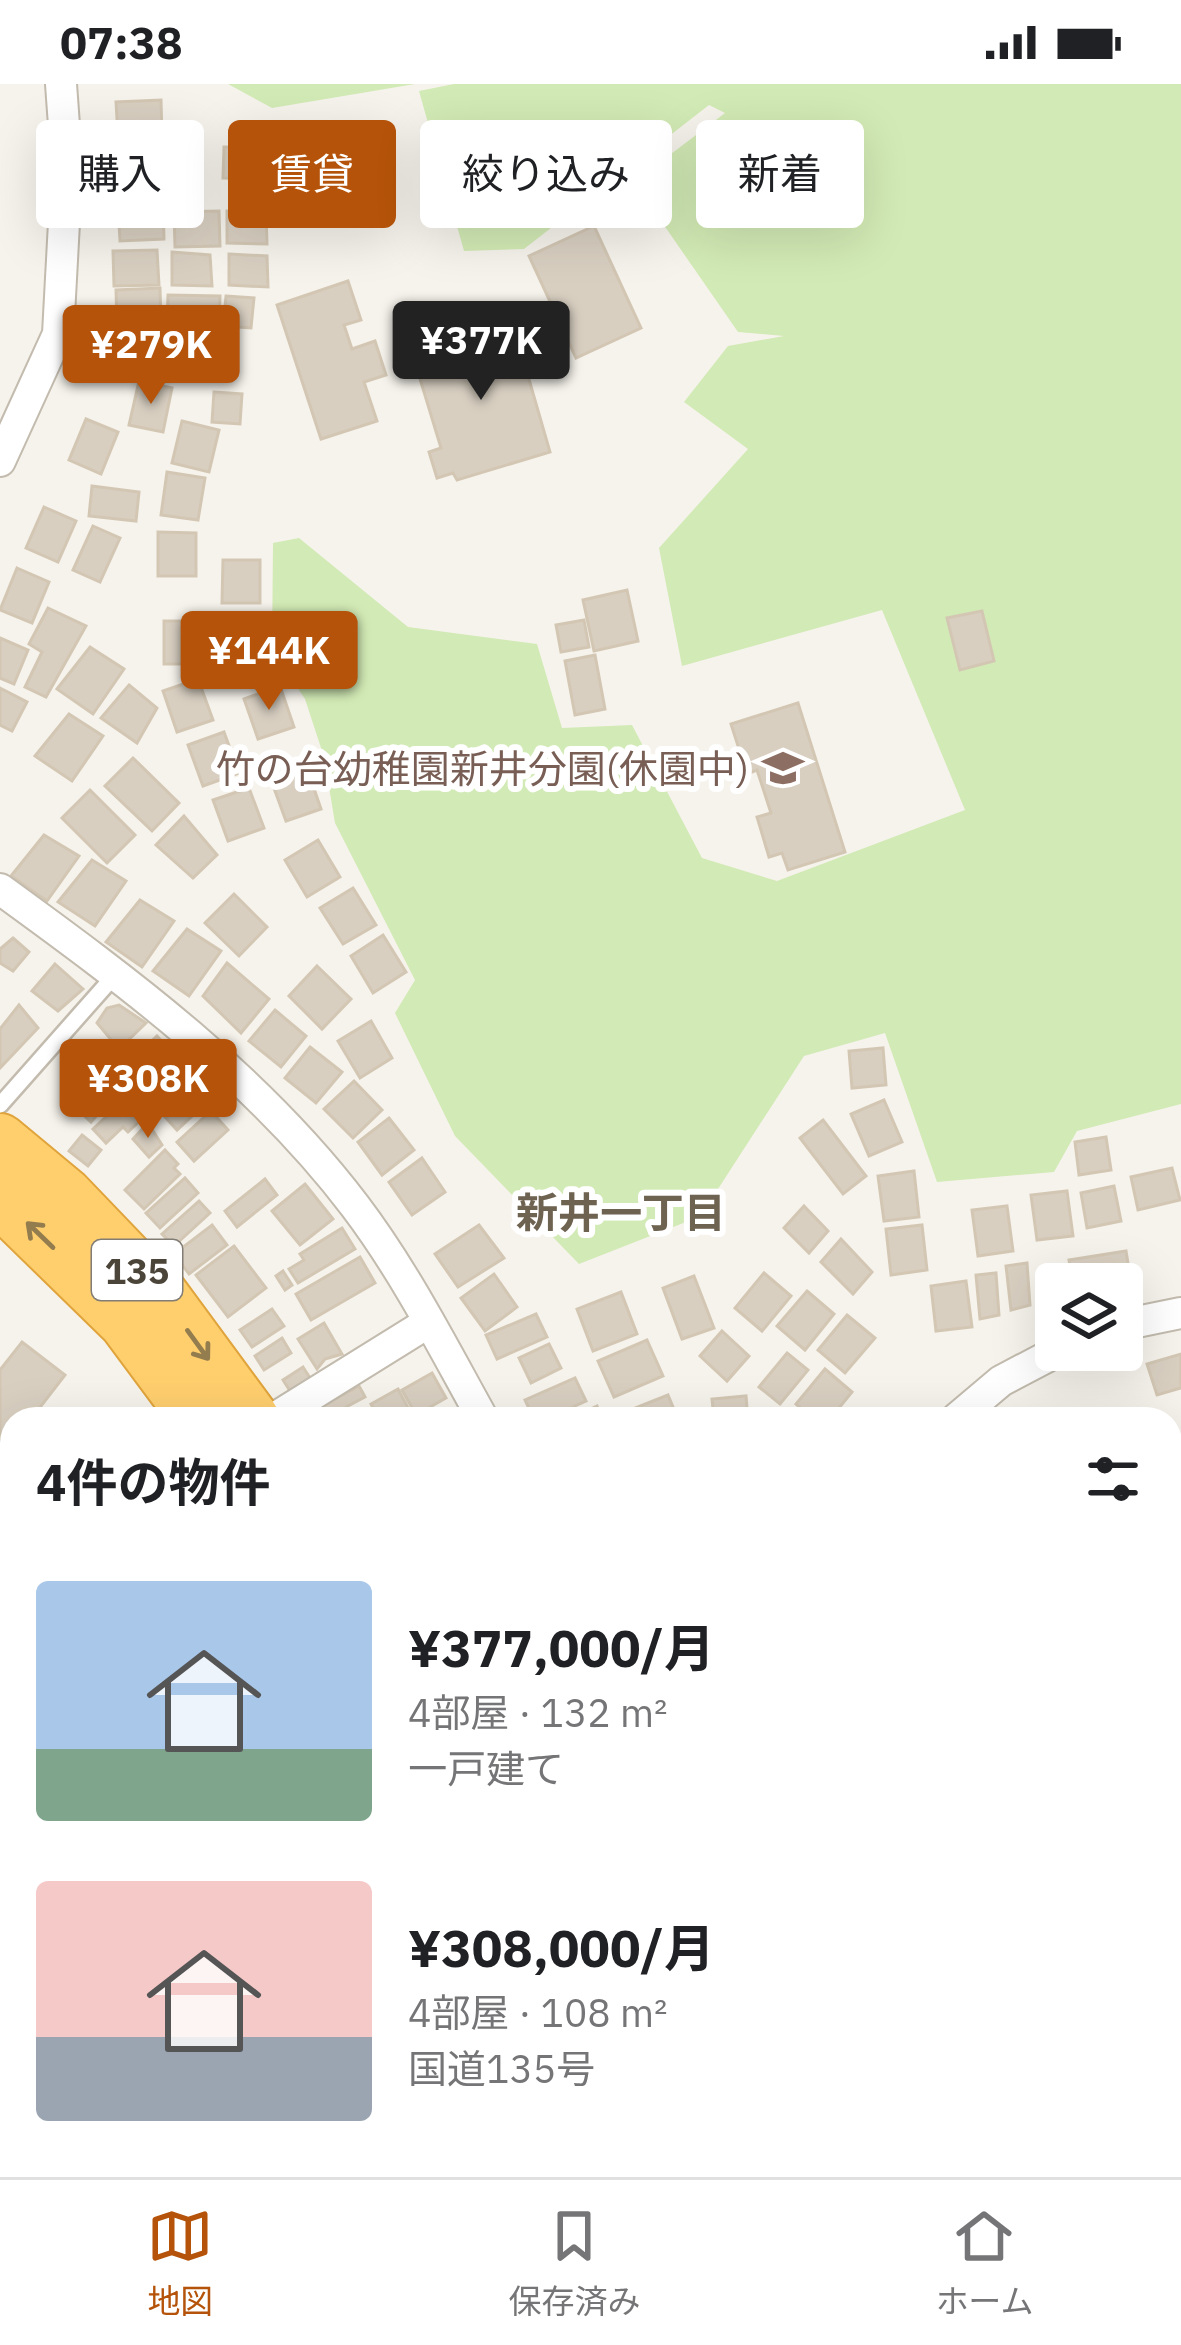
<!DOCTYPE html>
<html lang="ja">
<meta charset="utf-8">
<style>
:root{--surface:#fff;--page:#f2f2f2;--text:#202124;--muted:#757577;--line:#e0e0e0;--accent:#b45309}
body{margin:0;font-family:"IBM Plex Sans","Noto Sans JP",sans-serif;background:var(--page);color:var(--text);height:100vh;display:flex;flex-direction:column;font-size:45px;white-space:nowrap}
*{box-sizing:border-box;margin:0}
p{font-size:39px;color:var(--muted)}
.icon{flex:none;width:66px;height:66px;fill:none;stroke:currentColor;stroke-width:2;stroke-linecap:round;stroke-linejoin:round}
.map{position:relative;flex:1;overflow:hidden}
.details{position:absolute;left:0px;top:1323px;width:1182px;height:771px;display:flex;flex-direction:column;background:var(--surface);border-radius:36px 36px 0 0;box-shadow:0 12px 48px #0002}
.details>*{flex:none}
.banner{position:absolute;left:36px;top:36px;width:1110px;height:108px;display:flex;gap:24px}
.controls{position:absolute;left:1035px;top:1179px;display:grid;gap:24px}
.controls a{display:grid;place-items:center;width:108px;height:108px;border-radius:12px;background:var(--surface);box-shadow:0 12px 48px #0002;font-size:60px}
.price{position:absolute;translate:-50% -102px;padding:0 27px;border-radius:12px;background:var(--accent);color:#fff;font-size:39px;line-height:78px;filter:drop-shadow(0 3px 6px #0008)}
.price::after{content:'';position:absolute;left:50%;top:72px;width:36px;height:27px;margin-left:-18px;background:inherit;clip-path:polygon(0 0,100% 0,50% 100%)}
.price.active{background:#222;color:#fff}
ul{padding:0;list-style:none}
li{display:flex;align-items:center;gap:36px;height:300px;padding:0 36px}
li span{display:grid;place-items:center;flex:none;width:336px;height:240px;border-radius:12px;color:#555}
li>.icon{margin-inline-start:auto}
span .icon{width:144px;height:144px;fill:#fffc;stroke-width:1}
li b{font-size:51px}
h2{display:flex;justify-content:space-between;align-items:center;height:144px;padding:0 36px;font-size:51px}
.tag{padding:0 42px;border-radius:12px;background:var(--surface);box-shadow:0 12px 48px #0002;font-size:42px;line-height:108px}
.tag.active{background:var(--accent);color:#fff}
.status{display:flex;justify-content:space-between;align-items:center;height:84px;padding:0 60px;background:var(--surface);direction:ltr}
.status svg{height:33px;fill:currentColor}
.tabs{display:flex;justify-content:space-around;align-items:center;height:168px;border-top:3px solid var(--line);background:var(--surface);font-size:33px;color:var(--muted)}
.tabs a{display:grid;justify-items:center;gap:6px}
.tabs .active{color:var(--accent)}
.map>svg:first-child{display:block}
.green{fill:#d2eab5}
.water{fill:#a9d4f2}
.building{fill:#d8cfc1;stroke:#d3c7b4;stroke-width:3}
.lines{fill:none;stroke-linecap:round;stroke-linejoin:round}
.lane-casing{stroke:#c2bbae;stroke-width:20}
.street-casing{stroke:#c2bbae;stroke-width:34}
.secondary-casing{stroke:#d6c79b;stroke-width:46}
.highway-casing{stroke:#e0a43c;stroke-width:58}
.lane{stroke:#fff;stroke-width:15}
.street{stroke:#fff;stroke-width:30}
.secondary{stroke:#fff3cd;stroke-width:42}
.highway{stroke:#ffcf6e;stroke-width:54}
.oneway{stroke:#937c4e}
.labels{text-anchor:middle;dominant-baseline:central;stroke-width:12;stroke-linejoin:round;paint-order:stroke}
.shield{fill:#fff;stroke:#817c74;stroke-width:3}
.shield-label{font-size:36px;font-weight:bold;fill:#4b4439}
.education-label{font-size:39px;fill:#785e54;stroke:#fff;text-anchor:end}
.neighbourhood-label{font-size:42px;font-weight:bold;fill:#6e6250;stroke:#fff}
</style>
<div class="status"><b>07:38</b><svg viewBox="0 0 49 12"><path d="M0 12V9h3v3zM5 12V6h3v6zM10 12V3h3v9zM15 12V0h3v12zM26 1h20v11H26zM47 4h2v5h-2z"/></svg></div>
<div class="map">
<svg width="1181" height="2093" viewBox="0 0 1181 2093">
<rect width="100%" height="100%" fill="#f6f3ec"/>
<!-- green -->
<g class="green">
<polygon points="228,0 415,0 272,24"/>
<polygon points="454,0 1181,0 1181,1020 1077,1047 1054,1088 937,1098 885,949 804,972 718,1105 691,1136 579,1180 455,1052 395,929 415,896 335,739 324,673 305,615 272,565 273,459 299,454 408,543 537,560 562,644 632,641 702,774 777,797 965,726 882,526 682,582 659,464 748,365 684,318 728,262 784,252 738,248 634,98 725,29 709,21 524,165 464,167 419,7"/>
<polygon points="1181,1524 1181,1834 1170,1825 1170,1528"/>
<polygon points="1170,1955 1178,1957 1181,2021 1171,2025 1178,2073 1170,2074"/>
</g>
<!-- water -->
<polygon class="water" points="12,1465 12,2082 83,2082 80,2093 0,2093 0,1470"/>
<!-- building -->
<g class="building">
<polygon points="161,16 162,51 118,52 116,18"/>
<polygon points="224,63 276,64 275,95 223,94"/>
<polygon points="167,71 169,106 124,107 123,72"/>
<polygon points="163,121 164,155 120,157 118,122"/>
<polygon points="219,127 220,162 175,163 174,128"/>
<polygon points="227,127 266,129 267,160 227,159"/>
<polygon points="594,142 641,244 576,274 529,172"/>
<polygon points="157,166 159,201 114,202 113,167"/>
<polygon points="172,168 210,171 212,202 172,201"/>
<polygon points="229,170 267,172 268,203 229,201"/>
<polygon points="348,197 361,236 344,241 352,265 375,257 386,291 364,298 377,337 321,355 277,221"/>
<polygon points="160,204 161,239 117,240 116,206"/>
<polygon points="168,211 220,212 219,243 167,241"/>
<polygon points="226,212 254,214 251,244 223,242"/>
<polygon points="513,240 550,368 457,396 453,389 437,394 429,368 441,364 414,275 445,266 442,253 474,243 477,251"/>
<polygon points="162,246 163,281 118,282 117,248"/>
<polygon points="173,248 201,250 199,281 171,278"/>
<polygon points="139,297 172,304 163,348 129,341"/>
<polygon points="214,308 242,310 240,340 212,338"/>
<polygon points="86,335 118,348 101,390 69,376"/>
<polygon points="182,337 219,346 209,388 172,379"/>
<polygon points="167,388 205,394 198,436 161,431"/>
<polygon points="92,402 139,408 136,437 89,432"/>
<polygon points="44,423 76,437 58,478 26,464"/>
<polygon points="93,442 120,454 100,498 73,486"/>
<polygon points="158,448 196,449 196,492 158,492"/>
<polygon points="223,476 260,476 260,519 222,519"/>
<polygon points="17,484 49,498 32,539 0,526"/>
<polygon points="627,506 638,557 594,567 583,516"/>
<polygon points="48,524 86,542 46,613 25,603 42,568 29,560"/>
<polygon points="982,527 994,577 960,586 947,534"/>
<rect x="224" y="535" width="38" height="43"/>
<polygon points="584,536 589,563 561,568 556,541"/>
<rect x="164" y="537" width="38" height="43"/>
<polygon points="0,554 28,566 14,600 0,594"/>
<polygon points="90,563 124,585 93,630 57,605"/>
<polygon points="595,571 605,625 575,631 565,577"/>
<polygon points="198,595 213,636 177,648 163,607"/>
<polygon points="129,601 157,624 137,659 101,634"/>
<polygon points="280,602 294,643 258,655 244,615"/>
<polygon points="0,604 27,618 12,647 0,641"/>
<polygon points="798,619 845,768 788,786 782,769 769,773 757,733 771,729 757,686 747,690 731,640"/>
<polygon points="69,630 103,652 72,697 35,672"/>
<polygon points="224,648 239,689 203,702 188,661"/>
<polygon points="133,674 179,719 152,747 105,702"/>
<polygon points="307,684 321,725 286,737 271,696"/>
<polygon points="249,704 264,744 228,757 213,716"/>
<polygon points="90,706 135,751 107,779 62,734"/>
<polygon points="184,732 217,771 193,794 156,761"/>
<polygon points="44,751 79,772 47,817 11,792"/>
<polygon points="318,756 340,793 307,813 285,776"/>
<polygon points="92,776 126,797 95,842 58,818"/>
<polygon points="353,804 376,841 343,860 320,824"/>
<polygon points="234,810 267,843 239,872 205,839"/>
<polygon points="140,816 174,837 142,883 106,858"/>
<polygon points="187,845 221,867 189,912 153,887"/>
<polygon points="383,851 406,888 373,909 351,872"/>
<polygon points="13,854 29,868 13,887 0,879 0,865"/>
<polygon points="227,879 269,915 241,949 203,912"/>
<polygon points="55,880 83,905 58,927 32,907"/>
<polygon points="317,882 351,915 322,945 289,912"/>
<polygon points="19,921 38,944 0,984 0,945"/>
<polygon points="119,921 146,939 119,965 97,939 107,924"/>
<polygon points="275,926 306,952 281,983 249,957"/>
<polygon points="371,937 392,974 360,994 338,957"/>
<polygon points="157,952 176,973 143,1006 123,985"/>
<polygon points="310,963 342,988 316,1019 285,994"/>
<polygon points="883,964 886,1001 852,1004 849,967"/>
<polygon points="189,985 209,1006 199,1015 205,1020 177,1046 148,1014 176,988 181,993"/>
<polygon points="354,997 382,1026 353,1054 324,1025"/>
<polygon points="121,1009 144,1033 128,1048 123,1043 106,1059 93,1045 111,1028 107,1023"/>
<polygon points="884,1016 902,1058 869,1072 851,1030"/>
<polygon points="86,1019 99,1029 91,1038 79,1027"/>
<polygon points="211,1027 228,1046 194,1077 177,1058"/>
<polygon points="389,1034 414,1066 382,1091 358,1058"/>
<polygon points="823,1036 866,1092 843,1110 800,1054"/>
<polygon points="148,1039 162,1061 149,1073 133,1055"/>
<polygon points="82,1051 101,1066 88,1082 69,1067"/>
<polygon points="1106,1053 1111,1086 1079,1091 1075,1058"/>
<polygon points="165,1066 178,1080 174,1084 180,1090 144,1125 125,1106"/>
<polygon points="422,1074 445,1108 412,1131 389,1098"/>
<polygon points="1172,1084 1180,1116 1138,1126 1131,1093"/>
<polygon points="914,1087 919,1133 884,1137 878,1092"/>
<polygon points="185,1094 198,1109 160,1144 146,1129"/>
<polygon points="265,1095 277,1111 237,1143 225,1127"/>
<polygon points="305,1100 333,1135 300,1161 272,1127"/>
<polygon points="1114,1102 1121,1137 1087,1144 1081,1109"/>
<polygon points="1067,1107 1073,1152 1037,1156 1031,1111"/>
<polygon points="199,1117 210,1129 174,1162 162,1150"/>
<polygon points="804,1122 828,1147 809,1169 784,1144"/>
<polygon points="1007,1122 1013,1167 978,1172 972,1126"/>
<polygon points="212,1141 227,1161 189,1190 174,1170"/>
<polygon points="479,1141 504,1174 458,1203 435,1170"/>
<polygon points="922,1141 927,1186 891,1191 886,1145"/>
<polygon points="342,1144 355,1165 298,1199 289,1185 304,1176 300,1170"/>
<polygon points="841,1155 872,1188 853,1210 821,1178"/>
<polygon points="234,1162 266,1204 228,1233 196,1191"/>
<polygon points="1126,1167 1131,1198 1073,1200 1069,1176"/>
<polygon points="360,1173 375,1199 311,1236 296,1210"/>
<polygon points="1027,1179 1030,1221 1011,1226 1006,1182"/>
<polygon points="283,1187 292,1201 285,1206 276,1192"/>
<polygon points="764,1189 791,1212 762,1247 735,1224"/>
<polygon points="996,1189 999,1231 980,1235 976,1191"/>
<polygon points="494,1190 517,1223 485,1247 461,1214"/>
<polygon points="694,1192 714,1244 682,1255 663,1204"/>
<polygon points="966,1197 972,1243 936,1247 931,1202"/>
<polygon points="807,1207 834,1230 805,1266 777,1242"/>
<polygon points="621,1208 637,1250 593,1267 577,1225"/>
<polygon points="272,1225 284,1242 252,1263 240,1246"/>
<polygon points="536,1230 547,1253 497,1275 486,1251"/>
<polygon points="847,1231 875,1254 845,1289 818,1266"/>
<polygon points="324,1239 342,1270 325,1275 317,1285 298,1255"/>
<polygon points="722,1247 749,1272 727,1297 700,1272"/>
<polygon points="282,1254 291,1269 264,1286 255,1272"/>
<polygon points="647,1256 663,1292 614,1313 598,1277"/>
<polygon points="22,1258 65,1291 31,1335 12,1335 12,1359 0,1374 0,1286"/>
<polygon points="549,1260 561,1284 531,1299 519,1274"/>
<polygon points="787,1269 808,1286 780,1320 759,1303"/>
<polygon points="1181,1270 1181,1304 1157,1311 1147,1280"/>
<polygon points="303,1283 310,1294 290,1307 283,1296"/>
<polygon points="825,1285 852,1308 830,1335 813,1335 796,1320"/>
<polygon points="432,1289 446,1314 416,1331 402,1306"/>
<polygon points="575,1294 586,1317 546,1335 534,1335 525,1316"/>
<polygon points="359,1302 365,1313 333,1330 336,1335 299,1335"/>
<polygon points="398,1305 414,1335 379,1335 371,1320"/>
<polygon points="668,1311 678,1335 622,1335 620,1330"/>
<polygon points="746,1312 748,1335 714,1335 712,1315"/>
<polygon points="597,1322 602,1335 569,1335"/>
<polygon points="1181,1365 1181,1400 1175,1401 1170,1369"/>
<polygon points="1179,1415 1181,1449 1170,1452 1170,1418"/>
<rect x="452" y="2082" width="74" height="11"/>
<rect x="583" y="2082" width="106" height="11"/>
<polygon points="759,2082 841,2082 760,2086"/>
<polygon points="1003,2082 1054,2082 1056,2093 1006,2093"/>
<polygon points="1147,2082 1149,2093 1123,2093 1121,2084"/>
</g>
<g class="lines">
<!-- lane casing -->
<g class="lane-casing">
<g id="lane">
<polyline points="0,1021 115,891"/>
<polyline points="1112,2082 1114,2093"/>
</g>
</g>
<!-- street casing -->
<g class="street-casing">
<g id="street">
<polyline points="0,377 58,250 67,83 61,0"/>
<path d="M0,805C128,898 259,995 355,1122C405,1188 443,1263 483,1335"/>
<polyline points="1122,1241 1181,1229"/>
<polyline points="273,1335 429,1238"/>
<polyline points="956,1335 1001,1297 1060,1266"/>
</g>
</g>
<!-- secondary casing -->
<g class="secondary-casing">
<polyline id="secondary" points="729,2082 729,2093"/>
</g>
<!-- highway casing -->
<g class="highway-casing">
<g id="highway">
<polyline points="0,1057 65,1111 160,1210 252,1335"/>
<polyline points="0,1115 126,1238 198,1335"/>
<polyline points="310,2093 314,2082"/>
<polyline points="365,2093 370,2082"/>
</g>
</g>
<!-- lane -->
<use href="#lane" class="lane"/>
<!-- street -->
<use href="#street" class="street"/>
<!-- secondary -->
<use href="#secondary" class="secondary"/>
<!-- highway -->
<use href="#highway" class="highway"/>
</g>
<!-- one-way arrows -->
<defs><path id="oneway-shaft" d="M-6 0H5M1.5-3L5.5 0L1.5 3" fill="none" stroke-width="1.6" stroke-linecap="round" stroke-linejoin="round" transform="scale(3)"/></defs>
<g class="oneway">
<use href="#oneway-shaft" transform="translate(40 1151) rotate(-136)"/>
<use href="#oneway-shaft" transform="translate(198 1261) rotate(54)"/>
</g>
<!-- icons -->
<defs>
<g id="school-bare" transform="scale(3.24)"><path d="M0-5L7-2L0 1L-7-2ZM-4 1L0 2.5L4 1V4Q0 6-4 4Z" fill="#8d6e63" stroke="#fff" stroke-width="2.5" paint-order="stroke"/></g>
</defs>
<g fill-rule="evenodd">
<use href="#school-bare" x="783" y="684"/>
</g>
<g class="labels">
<!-- shield labels -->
<rect class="shield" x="92" y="1156" width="90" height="60" rx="9"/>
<g class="shield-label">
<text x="137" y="1186">135</text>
</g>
<!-- education labels -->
<g class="education-label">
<text x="749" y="684">竹の台幼稚園新井分園(休園中)</text>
</g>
<!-- neighbourhood labels -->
<g class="neighbourhood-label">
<text x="621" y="1128">新井一丁目</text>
</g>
</g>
</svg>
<div class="controls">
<a><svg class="icon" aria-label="layers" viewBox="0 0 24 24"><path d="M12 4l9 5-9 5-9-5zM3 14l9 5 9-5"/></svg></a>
</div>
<b class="price active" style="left:481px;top:319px">¥377K</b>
<b class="price" style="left:151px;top:323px">¥279K</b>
<b class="price" style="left:269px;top:629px">¥144K</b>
<b class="price" style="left:148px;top:1057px">¥308K</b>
<div class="banner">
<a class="tag">購入</a>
<a class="tag active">賃貸</a>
<a class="tag">絞り込み</a>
<a class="tag">新着</a>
</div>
<section class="details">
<h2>4件の物件<svg class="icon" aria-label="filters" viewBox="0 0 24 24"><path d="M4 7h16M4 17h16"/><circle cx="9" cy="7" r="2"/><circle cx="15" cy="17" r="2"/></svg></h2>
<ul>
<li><span style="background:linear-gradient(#a9c7e8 70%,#7fa58c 0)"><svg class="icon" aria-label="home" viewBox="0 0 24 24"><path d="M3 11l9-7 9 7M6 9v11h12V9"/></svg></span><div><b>¥377,000/月</b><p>4部屋 · 132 m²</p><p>一戸建て</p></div></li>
<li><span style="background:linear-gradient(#f6c9c9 65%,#9aa5b1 0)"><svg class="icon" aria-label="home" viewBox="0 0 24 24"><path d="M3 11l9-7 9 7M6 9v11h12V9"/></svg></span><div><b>¥308,000/月</b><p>4部屋 · 108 m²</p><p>国道135号</p></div></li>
</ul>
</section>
</div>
<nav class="tabs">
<a class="active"><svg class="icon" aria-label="map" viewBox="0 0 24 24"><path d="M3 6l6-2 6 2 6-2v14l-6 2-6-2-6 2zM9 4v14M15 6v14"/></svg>地図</a>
<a><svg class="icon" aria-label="saved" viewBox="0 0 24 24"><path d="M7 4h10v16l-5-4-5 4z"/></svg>保存済み</a>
<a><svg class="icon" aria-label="home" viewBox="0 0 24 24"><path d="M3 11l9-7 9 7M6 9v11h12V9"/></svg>ホーム</a>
</nav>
